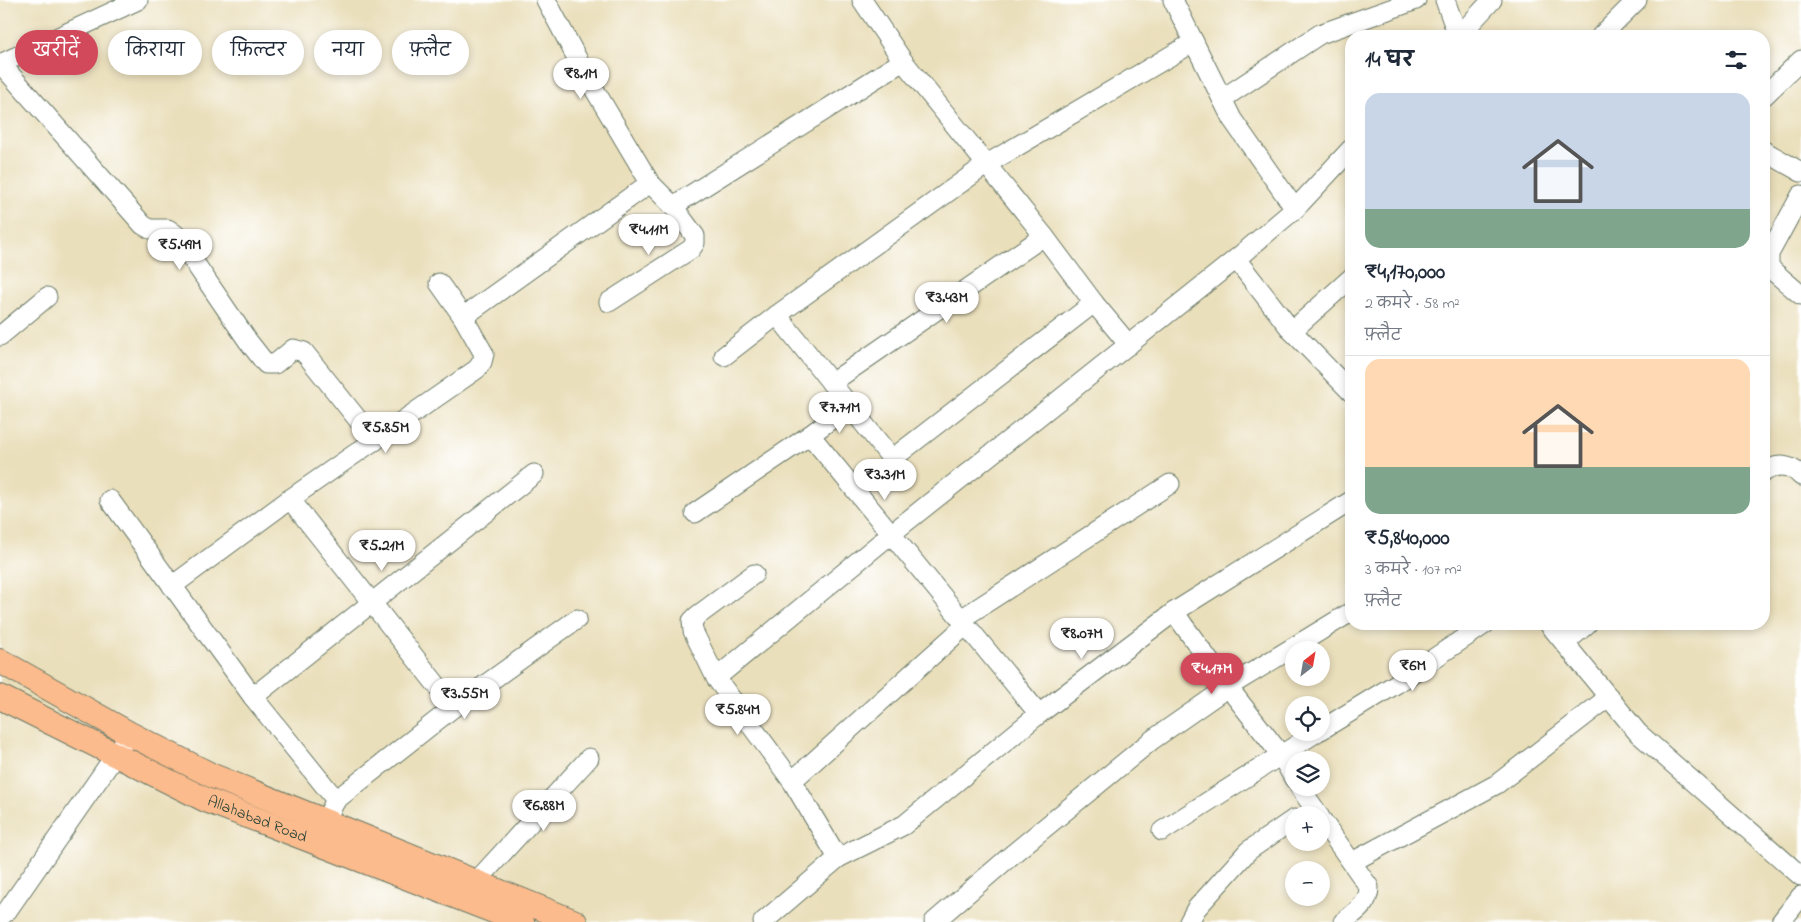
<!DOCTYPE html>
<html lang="hi">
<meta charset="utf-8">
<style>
:root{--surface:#fff;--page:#f6f6f7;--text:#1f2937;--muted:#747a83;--line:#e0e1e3;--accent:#d1495b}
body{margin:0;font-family:"Indie Flower","Playpen Sans Deva",sans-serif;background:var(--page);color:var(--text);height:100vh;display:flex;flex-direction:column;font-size:19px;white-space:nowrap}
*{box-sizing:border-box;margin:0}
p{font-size:16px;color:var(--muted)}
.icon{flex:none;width:28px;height:28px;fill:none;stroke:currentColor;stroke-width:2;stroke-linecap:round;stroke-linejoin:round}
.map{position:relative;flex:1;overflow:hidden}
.panel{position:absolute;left:1345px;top:30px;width:425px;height:600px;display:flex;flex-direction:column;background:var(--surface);border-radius:20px;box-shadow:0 2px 8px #0003}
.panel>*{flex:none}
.top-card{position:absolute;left:15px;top:30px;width:475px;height:45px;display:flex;gap:10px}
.needle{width:32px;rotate:31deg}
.fabs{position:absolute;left:1285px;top:641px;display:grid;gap:10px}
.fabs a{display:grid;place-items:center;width:45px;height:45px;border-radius:50%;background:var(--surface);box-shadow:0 2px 8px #0003;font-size:25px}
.price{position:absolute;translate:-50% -42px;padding:0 11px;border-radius:18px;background:#fff;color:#222;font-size:16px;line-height:32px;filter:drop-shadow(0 1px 2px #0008)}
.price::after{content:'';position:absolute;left:50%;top:30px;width:15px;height:11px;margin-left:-8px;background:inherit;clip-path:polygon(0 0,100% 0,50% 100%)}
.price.selected{background:var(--accent);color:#fff}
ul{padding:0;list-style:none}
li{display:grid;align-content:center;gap:10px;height:265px;padding:0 20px}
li+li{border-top:1px solid var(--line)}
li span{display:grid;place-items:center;height:155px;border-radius:15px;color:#555}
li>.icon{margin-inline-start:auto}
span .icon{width:90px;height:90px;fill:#fffc;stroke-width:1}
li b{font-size:21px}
h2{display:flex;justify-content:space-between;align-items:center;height:60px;padding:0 20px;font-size:21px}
.tag{padding:0 18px;border-radius:22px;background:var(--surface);box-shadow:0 2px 8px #0003;font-size:18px;line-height:45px}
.tag.selected{background:var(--accent);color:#fff}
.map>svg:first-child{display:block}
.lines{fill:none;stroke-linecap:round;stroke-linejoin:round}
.minor-casing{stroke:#667663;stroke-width:21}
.major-casing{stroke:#667663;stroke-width:26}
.minor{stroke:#fff;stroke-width:19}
.major{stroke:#fbbb8c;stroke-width:24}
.labels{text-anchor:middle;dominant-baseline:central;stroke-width:4.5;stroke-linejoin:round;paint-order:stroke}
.street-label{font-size:16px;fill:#1f3d34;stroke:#fff}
</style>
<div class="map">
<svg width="1801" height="922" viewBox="0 0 1801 922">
<rect width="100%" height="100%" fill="#fff"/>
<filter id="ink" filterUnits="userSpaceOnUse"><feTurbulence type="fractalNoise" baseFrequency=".02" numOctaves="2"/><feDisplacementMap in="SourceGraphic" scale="10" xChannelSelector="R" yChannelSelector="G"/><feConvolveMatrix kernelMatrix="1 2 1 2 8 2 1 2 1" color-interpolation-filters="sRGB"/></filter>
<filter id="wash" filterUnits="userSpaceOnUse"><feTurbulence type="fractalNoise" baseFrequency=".0096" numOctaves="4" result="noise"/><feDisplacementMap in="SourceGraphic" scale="20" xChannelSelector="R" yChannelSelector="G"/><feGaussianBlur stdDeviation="1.12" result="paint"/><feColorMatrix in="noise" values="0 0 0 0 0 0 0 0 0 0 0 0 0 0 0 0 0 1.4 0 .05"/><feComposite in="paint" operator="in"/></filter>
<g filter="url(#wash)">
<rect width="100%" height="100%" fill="#eadfbb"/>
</g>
<g filter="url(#ink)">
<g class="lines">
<!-- minor casing -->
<g class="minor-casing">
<g id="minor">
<polyline points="546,0 587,77 650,183"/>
<polyline points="1173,0 1232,119 1295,209"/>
<polyline points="1445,0 1458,36"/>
<polyline points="1459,36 1492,0"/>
<polyline points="1601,36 1637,0"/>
<polyline points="0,64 138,0"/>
<polyline points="1,64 143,225 150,229 168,229 175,234 248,341 266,364 275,364 293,349 304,352 375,441"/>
<polyline points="1764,96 1801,60"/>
<polyline points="1222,99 1320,34 1416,0"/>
<polyline points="1764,151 1801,172"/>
<polyline points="1801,195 1769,254 1769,265 1773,271 1801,295"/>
<polyline points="1236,259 1292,331 1351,392"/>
<polyline points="609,302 691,249 695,243 695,236 673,206"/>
<polyline points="1094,303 1129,345"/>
<polyline points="777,315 892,459 1094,303 1044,236 903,61 862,0"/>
<polyline points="463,317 650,183 673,206 903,61"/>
<polyline points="1292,331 1351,278"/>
<polyline points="0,336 47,297"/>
<polyline points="724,356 777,315 987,164 1194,42"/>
<polyline points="831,383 1044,236"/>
<polyline points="810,435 849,406"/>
<path d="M1764,472C1777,463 1791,464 1801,476"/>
<polyline points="290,499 454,707"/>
<polyline points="110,500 253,697 336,800 319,832"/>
<polyline points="695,513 810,435 1039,714"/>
<polyline points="754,574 697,616 692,621 693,631 716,678 792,781 838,858 763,922"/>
<polyline points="172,586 290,499 477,369 482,362 484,354 463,317 439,283"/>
<polyline points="961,619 1170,484"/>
<polyline points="1549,624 1638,733 1801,876"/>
<polyline points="1565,643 1587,624"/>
<polyline points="716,678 891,534 1236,259 1295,209 1351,149"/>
<polyline points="253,697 534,474"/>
<polyline points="1321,730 1396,684 1485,624"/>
<polyline points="1294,779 1281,755 1317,732"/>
<polyline points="792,781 966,625"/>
<polyline points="1300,788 1319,815"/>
<polyline points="336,800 454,707 577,619"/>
<path d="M1321,819L1369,887C1369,905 1355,912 1343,922"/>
<polyline points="1162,831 1281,755 1228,687 1174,612"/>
<polyline points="838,858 904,825 1039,714 1174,612 1351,501"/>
<polyline points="1352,862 1497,784 1609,697"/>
<polyline points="475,883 589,758"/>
<polyline points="0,917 7,911 130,734"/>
<polyline points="934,922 1014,853 1152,740 1228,687 1351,612"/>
<polyline points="1189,922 1196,909 1248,851 1294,819"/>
<polyline points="1781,922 1801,896"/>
</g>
</g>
<!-- major casing -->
<g class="major-casing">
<g id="major">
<polyline points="0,661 130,734 213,776 575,922"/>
<path id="s1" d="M0,697L206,800L522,922"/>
</g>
</g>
<!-- minor -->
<use href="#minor" class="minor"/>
<!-- major -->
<use href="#major" class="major"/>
</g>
</g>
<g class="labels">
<!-- street labels -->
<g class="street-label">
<text stroke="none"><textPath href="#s1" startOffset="285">Allahabad Road</textPath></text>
</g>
</g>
</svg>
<div class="fabs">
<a><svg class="needle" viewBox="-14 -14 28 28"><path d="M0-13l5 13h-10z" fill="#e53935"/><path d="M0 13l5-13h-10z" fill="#747a83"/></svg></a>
<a><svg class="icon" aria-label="locate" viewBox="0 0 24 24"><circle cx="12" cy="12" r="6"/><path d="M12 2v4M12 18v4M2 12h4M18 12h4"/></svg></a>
<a><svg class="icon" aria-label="layers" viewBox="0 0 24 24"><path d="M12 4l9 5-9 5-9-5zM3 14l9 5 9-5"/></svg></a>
<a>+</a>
<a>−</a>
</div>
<b class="price" style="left:581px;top:100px">₹8.1M</b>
<b class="price" style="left:649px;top:256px">₹4.11M</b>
<b class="price" style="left:180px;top:271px">₹5.49M</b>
<b class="price" style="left:947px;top:324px">₹3.43M</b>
<b class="price" style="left:840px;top:434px">₹7.71M</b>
<b class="price" style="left:386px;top:454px">₹5.85M</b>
<b class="price" style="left:885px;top:501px">₹3.31M</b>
<b class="price" style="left:382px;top:572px">₹5.21M</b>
<b class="price" style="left:1082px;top:660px">₹8.07M</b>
<b class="price" style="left:1413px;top:692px">₹6M</b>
<b class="price selected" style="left:1212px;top:695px">₹4.17M</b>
<b class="price" style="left:465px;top:720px">₹3.55M</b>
<b class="price" style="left:738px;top:736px">₹5.84M</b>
<b class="price" style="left:544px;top:832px">₹6.88M</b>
<div class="top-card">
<a class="tag selected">खरीदें</a>
<a class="tag">किराया</a>
<a class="tag">फ़िल्टर</a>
<a class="tag">नया</a>
<a class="tag">फ़्लैट</a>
</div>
<section class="panel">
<h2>14 घर<svg class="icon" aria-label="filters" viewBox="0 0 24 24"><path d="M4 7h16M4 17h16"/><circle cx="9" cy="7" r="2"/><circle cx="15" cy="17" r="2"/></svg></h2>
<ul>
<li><span style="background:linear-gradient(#c9d6e8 75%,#7fa58c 0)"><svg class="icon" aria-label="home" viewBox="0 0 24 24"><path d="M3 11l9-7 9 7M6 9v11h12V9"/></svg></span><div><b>₹4,170,000</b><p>2 कमरे · 58 m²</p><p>फ़्लैट</p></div></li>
<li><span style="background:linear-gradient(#ffd9b3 70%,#7fa58c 0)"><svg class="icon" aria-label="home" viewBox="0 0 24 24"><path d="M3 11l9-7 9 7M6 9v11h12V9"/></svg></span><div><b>₹5,840,000</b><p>3 कमरे · 107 m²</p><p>फ़्लैट</p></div></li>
</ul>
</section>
</div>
